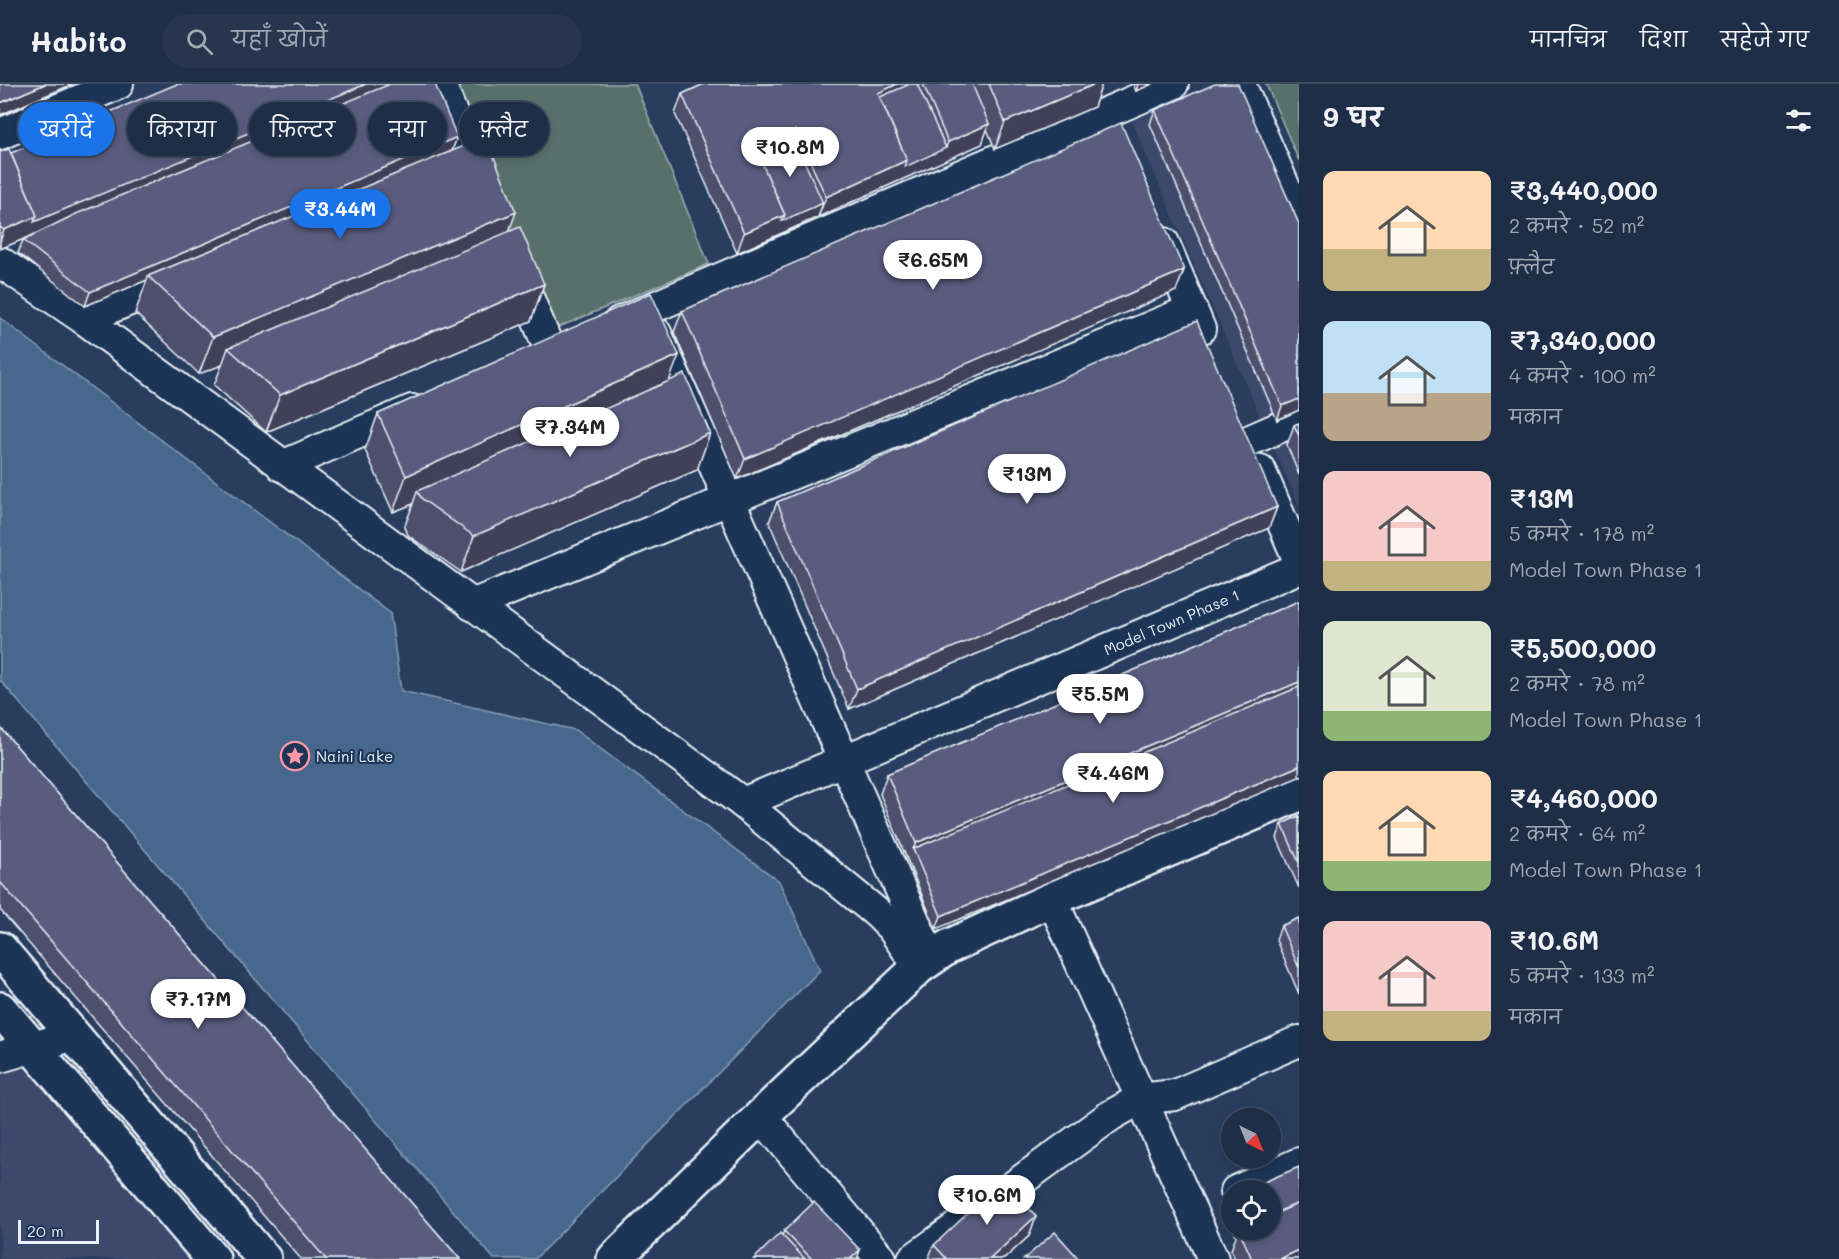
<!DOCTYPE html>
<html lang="hi">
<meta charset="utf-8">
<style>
:root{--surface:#1f2e47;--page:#27364e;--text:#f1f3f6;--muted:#a1a8b4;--line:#3c4a60;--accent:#1a73e8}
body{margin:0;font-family:Mali,"Playpen Sans Deva",sans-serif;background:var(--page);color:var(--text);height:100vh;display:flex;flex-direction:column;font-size:22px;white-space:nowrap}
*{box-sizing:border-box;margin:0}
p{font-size:20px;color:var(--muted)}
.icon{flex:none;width:33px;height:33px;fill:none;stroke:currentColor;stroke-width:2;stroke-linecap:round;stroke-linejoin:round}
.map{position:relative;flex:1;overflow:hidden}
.panel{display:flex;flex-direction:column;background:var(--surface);width:540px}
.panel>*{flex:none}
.hud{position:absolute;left:18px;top:18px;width:570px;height:54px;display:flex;gap:12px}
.needle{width:39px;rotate:137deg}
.controls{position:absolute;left:1221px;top:1024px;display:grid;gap:12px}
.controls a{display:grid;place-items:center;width:60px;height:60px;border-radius:50%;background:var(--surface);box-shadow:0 3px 9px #0003,0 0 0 2px var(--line);font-size:30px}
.scale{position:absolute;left:18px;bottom:15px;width:81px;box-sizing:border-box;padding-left:6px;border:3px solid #e8f1f8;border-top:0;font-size:16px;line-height:21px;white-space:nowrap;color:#e8f1f8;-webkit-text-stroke:4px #1d3557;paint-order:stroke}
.price{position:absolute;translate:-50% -51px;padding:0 14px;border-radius:21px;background:#fff;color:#222;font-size:20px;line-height:39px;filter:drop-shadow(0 2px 3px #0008)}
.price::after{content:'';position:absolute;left:50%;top:36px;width:18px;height:14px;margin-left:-9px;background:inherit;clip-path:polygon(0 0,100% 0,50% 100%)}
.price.active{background:var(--accent);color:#fff}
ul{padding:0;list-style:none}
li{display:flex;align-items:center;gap:18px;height:150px;padding:0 24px}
li span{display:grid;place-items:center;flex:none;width:168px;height:120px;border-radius:12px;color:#555}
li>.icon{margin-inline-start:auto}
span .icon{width:72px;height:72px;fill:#fffc;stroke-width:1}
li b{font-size:26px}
h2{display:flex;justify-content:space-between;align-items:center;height:72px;padding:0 24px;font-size:26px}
.chip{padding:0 21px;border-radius:27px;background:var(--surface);box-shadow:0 3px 9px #0003,0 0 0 2px var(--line);font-size:21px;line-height:54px}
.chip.active{background:var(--accent);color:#fff}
header{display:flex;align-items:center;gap:36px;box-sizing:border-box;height:84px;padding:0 30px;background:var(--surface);border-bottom:2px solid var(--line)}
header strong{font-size:28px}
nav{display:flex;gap:33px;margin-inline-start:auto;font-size:21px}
.search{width:420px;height:54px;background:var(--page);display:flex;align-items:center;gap:15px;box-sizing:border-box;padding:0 21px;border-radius:33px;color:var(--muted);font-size:22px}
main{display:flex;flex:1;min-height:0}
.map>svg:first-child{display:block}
.built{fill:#3c496c}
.green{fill:#586f6b;stroke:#a0b0b2;stroke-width:1.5}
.water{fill:#46688c;stroke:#879fb7;stroke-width:1.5}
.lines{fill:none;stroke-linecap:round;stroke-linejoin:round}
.street-casing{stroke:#e8f1f8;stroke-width:34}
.secondary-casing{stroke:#e8f1f8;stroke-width:38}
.street{stroke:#1d3557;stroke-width:30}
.secondary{stroke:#1d3557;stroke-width:33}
.wall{fill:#4d4f6d;stroke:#e8f1f8;stroke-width:1.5}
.shaded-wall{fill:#3f4059;stroke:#e8f1f8;stroke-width:1.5}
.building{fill:#5a5c7f;stroke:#e8f1f8;stroke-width:1.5}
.labels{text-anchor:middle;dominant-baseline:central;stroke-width:4.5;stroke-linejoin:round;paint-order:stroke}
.street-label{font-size:15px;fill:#e8f1f8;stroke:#1d3557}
.poi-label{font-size:15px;fill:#e8f1f8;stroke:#1d3557;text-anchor:start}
</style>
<header>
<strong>Habito</strong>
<div class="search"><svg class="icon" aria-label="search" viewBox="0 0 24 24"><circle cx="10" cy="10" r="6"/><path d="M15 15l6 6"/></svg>यहाँ खोजें</div>
<nav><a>मानचित्र</a><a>दिशा</a><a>सहेजे गए</a></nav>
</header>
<main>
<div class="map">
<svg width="1299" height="1175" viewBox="0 0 1299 1175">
<rect width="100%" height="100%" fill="#293d5f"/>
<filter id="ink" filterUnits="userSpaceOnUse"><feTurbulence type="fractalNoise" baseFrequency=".0167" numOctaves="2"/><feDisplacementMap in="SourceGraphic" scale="12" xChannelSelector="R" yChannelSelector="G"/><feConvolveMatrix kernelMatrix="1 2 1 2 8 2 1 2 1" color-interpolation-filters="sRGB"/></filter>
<g filter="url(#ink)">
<!-- built -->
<g class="built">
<polygon points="1217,0 1299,121 1299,422 1132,38"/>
<polygon points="7,959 195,1175 0,1175 0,962"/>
</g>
<!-- green -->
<g class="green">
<polygon points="450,0 635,0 709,180 552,246"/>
<polygon points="1266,0 1299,0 1299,77"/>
</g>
<!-- water -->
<polygon class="water" points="0,234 390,529 401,607 575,646 779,797 820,886 535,1175 494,1175 0,596"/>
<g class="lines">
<!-- street casing -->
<g class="street-casing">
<g id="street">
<polyline points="440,0 481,100"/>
<polyline points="1240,0 1299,136"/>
<polyline points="0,50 118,0"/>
<polyline points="1164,159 1200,245"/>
<polyline points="0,178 84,235 743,719 877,829 892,844 919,883"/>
<polyline points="519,191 550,267"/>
<polyline points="84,235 180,195"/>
<polyline points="619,238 1173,0"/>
<polyline points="656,249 931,875"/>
<polyline points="1248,357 1299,335"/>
<polyline points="282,382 412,326"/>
<polyline points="1260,386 1299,477"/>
<polyline points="472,521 1192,226"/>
<path id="s1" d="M743,719L1299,484"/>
<polyline points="1052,815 1213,1175"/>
<polyline points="0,973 74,951"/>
<polyline points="761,1032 881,1175"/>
<polyline points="1236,1107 1299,1079"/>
<polyline points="913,1175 1110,1032 1140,1015 1175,1011 1299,957"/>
</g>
</g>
<!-- secondary casing -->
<g class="secondary-casing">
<g id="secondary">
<polyline points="0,865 264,1175"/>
<polyline points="0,925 213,1175"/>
<polyline points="614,1175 761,1032 919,883 948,863 1052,815 1299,710"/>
</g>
</g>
<!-- street -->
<use href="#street" class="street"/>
<!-- secondary -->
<use href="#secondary" class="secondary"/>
</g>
<!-- wall -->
<g class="wall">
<polygon points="704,0 1102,0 1094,23 995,65 987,45 982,60 737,169 675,30 682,10"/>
<polygon points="1133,0 1152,0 1136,7"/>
<polygon points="1155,26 1299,140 1299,326 1277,336 1150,40"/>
<polygon points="457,53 452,67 509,148 544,200 531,237 266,348 214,301 222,281 199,290 135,229 147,196 85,222 18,169 23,156 39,148 0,165 0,68 11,69"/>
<polygon points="1184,186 1176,207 737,395 674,248 682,227"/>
<polygon points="669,297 710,349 697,386 461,488 409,452 404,444 413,420 393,428 365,366 378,330"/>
<polygon points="1299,339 1299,391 1287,361 1294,341"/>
<polygon points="777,418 1277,423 1269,444 849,625 769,438"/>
<polygon points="1299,517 936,845 880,710 887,690"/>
<polygon points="0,643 460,1175 301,1175 0,826"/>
<polygon points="1299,732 1299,804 1277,754 1282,740"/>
<polygon points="1299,834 1299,910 1276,856 1281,842"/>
<polygon points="1232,1112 1232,1141 1225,1126 1230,1113"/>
<polygon points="1036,1132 1029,1152 1004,1175 928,1175 934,1161"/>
<polygon points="1234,1146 1270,1146 1299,1175 1235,1175 1231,1166 1236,1152"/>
<polygon points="784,1147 857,1175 754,1175 782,1152"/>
</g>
<!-- shaded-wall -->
<g class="shaded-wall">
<polygon points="45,0 73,0 0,31 0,19"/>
<polygon points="366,0 394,0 0,165 0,158 4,146 37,132"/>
<polygon points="897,0 915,0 879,25 878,9"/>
<polygon points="1095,0 1102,0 1094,23 995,65 1005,38"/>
<polygon points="1138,0 1152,0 1136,7"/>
<polygon points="989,40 982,60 818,133 826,113 907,76 946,64 948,58"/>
<polygon points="796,46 788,66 757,79 755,63"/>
<polygon points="457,53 452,67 148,192 147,196 85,222 90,208"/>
<polygon points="823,119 818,133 737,169 744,149 785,131"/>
<polygon points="516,128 503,164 228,264 222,281 199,290 213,253"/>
<polygon points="1184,186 1176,207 737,395 745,375"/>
<polygon points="544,200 531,237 266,348 280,311"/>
<polygon points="679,271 665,308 417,407 413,420 393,428 406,392"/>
<polygon points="1299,315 1299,326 1277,336 1282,322"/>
<polygon points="710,349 697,386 461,488 474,452"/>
<polygon points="1277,423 1269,444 849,625 857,605"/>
<polygon points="1299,598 1299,615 913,765 916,759"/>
<polygon points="1299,682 1299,693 936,845 941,832"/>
<polygon points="1036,1132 1029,1152 1004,1175 990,1175"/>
<polygon points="860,1166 857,1175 850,1175"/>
<polygon points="1299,1166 1299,1175 1280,1175"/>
</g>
<!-- building -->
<g class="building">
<polygon points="0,0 45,0 0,19"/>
<polygon points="177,0 366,0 34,138 37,132 11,69"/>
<polygon points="390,0 435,0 457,53 90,208 23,156 76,130"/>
<polygon points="704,0 897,0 878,9 907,76 826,113 796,46 755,63 785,131 744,149 682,10"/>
<polygon points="910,0 917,0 946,64 905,83 907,76 880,13"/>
<polygon points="923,0 972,0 989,40 948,58"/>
<polygon points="989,0 1095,0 1005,38"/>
<polygon points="1215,0 1238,0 1299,140 1299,315 1282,322 1155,26"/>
<polygon points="1121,39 1184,186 745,375 682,227"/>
<polygon points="793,52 823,119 782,137 785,131 757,68"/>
<polygon points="486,53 516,128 213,253 148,192"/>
<polygon points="9,65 37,132 4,146 0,143 0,68"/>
<polygon points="520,143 544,200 280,311 228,264"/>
<polygon points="651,209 679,271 406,392 378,330"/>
<polygon points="1197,237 1277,423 857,605 777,418"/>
<polygon points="685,290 710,349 474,452 422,415 417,407"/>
<polygon points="1299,339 1299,352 1294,341"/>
<polygon points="1299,517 1299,598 916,759 887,690"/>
<polygon points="1299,603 1299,682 941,832 913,765"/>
<polygon points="0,643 460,1175 326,1175 0,798"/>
<polygon points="1299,732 1299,779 1282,740"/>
<polygon points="1299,834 1299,884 1281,842"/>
<polygon points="1299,1083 1299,1119 1270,1131 1270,1107 1243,1107"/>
<polygon points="1003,1096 1036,1132 990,1175 947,1175 934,1161"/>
<polygon points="814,1118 860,1166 850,1175 812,1175 784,1147"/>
<polygon points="1299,1119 1299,1166 1280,1175 1252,1175 1239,1146 1270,1146 1270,1132"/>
<polygon points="1055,1148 1079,1175 1024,1175"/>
<polygon points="780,1149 805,1175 754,1175"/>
</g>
</g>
<!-- icons -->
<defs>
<g id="sight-ring" transform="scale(1.5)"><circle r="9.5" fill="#1d3557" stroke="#ff9aa2" stroke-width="1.5"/><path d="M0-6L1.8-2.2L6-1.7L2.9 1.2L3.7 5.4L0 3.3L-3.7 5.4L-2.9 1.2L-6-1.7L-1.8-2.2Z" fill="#ff9aa2"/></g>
</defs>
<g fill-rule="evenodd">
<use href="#sight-ring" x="295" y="672"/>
</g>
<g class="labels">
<!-- street labels -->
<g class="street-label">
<text stroke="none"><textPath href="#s1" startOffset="465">Model Town Phase 1</textPath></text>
</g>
<!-- poi labels -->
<g class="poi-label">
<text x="316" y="672">Naini Lake</text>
</g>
</g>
</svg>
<div class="controls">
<a><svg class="needle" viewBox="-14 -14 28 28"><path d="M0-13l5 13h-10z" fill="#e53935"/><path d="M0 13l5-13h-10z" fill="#a1a8b4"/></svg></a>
<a><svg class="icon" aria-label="locate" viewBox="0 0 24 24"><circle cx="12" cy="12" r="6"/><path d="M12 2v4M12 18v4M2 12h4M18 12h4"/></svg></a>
</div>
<div class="scale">20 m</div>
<b class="price" style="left:790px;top:94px">₹10.8M</b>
<b class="price active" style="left:340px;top:156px">₹3.44M</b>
<b class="price" style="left:933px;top:207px">₹6.65M</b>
<b class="price" style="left:570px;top:374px">₹7.34M</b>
<b class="price" style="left:1027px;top:421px">₹13M</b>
<b class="price" style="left:1100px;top:641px">₹5.5M</b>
<b class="price" style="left:1113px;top:720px">₹4.46M</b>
<b class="price" style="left:198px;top:946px">₹7.17M</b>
<b class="price" style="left:987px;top:1142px">₹10.6M</b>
<div class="hud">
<a class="chip active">खरीदें</a>
<a class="chip">किराया</a>
<a class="chip">फ़िल्टर</a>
<a class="chip">नया</a>
<a class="chip">फ़्लैट</a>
</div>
</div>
<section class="panel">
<h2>9 घर<svg class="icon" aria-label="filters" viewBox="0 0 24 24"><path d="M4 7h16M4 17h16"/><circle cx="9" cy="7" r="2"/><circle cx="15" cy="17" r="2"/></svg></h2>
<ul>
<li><span style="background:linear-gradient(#ffd9b3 65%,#c2b280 0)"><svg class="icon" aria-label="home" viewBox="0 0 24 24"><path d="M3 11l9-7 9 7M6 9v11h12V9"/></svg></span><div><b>₹3,440,000</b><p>2 कमरे · 52 m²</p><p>फ़्लैट</p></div></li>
<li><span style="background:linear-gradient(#bfe0f5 60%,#b9a48a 0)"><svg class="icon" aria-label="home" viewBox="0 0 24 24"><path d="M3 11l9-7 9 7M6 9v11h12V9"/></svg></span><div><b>₹7,340,000</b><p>4 कमरे · 100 m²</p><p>मकान</p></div></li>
<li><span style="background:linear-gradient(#f6c9c9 75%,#c2b280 0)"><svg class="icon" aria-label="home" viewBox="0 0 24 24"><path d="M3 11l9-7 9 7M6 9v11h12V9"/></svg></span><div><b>₹13M</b><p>5 कमरे · 178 m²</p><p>Model Town Phase 1</p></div></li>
<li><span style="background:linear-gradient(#dfe7d0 75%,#8fb573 0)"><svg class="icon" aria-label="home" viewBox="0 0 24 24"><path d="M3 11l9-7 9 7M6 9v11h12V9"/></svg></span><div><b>₹5,500,000</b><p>2 कमरे · 78 m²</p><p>Model Town Phase 1</p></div></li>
<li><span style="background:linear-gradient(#ffd9b3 75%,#8fb573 0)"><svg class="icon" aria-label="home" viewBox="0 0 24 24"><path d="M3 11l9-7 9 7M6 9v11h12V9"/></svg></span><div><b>₹4,460,000</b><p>2 कमरे · 64 m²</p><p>Model Town Phase 1</p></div></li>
<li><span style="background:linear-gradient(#f6c9c9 75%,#c2b280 0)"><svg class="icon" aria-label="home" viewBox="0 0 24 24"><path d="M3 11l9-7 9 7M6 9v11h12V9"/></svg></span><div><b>₹10.6M</b><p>5 कमरे · 133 m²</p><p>मकान</p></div></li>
</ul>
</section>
</main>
